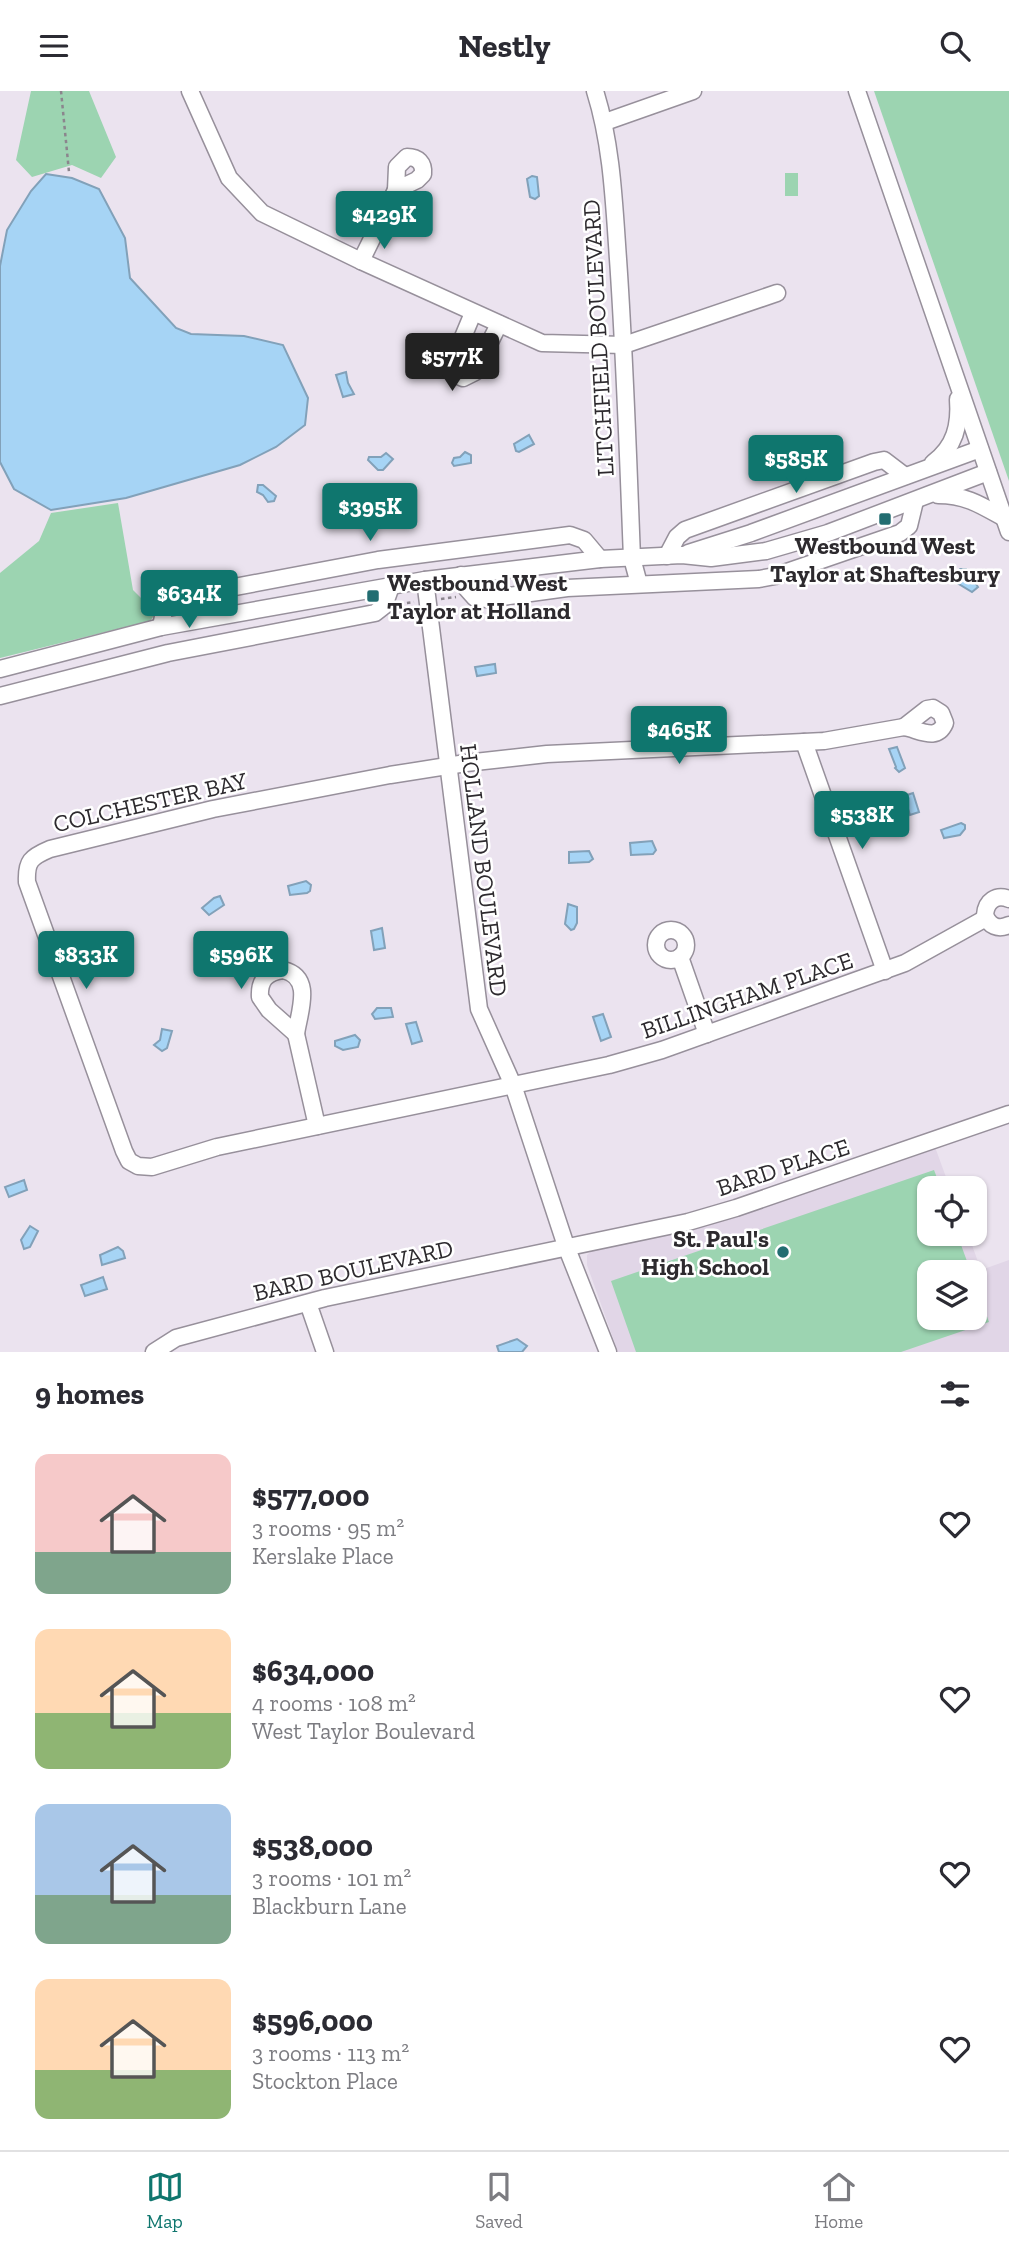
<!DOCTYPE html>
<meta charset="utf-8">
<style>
:root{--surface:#fff;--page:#f7f7f7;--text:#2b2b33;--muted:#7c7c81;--line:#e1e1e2;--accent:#0f766e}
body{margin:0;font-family:"Zilla Slab",serif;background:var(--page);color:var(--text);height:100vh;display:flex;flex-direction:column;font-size:26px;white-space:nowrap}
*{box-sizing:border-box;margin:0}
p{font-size:23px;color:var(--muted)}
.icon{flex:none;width:38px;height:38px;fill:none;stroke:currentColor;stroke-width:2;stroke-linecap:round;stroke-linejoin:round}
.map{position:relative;height:1261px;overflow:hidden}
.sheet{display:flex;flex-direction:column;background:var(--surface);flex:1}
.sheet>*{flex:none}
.controls{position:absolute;left:917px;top:1085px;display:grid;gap:14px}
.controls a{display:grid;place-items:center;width:70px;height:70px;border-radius:14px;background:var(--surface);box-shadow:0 2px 5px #0004;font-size:35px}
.price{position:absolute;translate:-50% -60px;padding:0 16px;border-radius:7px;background:var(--accent);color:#fff;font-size:23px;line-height:46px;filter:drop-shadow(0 2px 4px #0008)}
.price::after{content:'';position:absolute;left:50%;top:42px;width:21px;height:16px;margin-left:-10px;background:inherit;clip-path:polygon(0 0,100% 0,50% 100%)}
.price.selected{background:#222;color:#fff}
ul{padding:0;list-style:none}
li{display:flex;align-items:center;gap:21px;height:175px;padding:0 35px}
li span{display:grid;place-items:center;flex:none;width:196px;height:140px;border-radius:14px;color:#555}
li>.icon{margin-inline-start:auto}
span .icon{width:84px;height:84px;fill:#fffc;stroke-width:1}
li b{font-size:30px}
h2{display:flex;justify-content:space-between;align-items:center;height:84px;padding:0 35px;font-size:30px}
header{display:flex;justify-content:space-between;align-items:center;height:91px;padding:0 35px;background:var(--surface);font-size:32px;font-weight:800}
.menu{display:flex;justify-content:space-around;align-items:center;height:98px;border-top:2px solid var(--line);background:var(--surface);font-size:19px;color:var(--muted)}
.menu a{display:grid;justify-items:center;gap:4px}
.menu .selected{color:var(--accent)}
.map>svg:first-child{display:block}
.built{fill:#e1d6e7;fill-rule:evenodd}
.green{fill:#9cd4b1}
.water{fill:#a6d4f5;stroke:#82a1b9;stroke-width:2}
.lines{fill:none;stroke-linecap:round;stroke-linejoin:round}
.minor-casing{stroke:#97909b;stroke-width:19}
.path{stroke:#8b858d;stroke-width:2.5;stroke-dasharray:3.5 3.5;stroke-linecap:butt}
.minor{stroke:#fff;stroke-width:16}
.poi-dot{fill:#226d71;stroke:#fff;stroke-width:2.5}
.labels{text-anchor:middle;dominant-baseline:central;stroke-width:5;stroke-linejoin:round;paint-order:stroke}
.street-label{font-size:24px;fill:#2d2a2e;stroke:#fff}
.poi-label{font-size:24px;font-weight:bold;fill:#2d2a2e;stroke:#fff}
</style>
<header><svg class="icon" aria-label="menu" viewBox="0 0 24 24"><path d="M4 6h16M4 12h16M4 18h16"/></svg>Nestly<svg class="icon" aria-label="search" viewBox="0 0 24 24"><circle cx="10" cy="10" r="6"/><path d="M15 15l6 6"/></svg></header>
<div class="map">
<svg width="1009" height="1261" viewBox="0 0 1009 1261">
<rect width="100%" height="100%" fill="#ebe3ef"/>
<!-- built -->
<path class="built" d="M935,1056L950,1097H929V1143H968L981,1179L1009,1169V1261H618L587,1174V1164L595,1157L718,1131ZM929,1181H975V1227H929Z"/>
<!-- green -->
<g class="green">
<polygon points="31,0 89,0 116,66 101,87 72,74 32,86 16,69"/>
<polygon points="874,0 1009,0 1009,390"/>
<rect x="785" y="82" width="13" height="23"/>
<polygon points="118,412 133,499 156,522 150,530 0,567 0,482 39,450 51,422"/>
<polygon points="934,1079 941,1097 929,1097 929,1143 957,1143 971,1181 929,1181 929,1227 975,1227 975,1192 989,1231 901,1261 636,1261 611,1190"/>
</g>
<!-- water -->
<g class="water">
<polygon points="46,83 72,87 99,98 125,147 130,187 176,237 191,243 244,245 283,254 308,307 305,334 276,356 240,374 126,407 51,419 14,398 0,371 0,175 7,139 31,100"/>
<polygon points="532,85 537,86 539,105 535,108 530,106 527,88"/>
<polygon points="346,281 348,292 354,303 343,306 336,284"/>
<polygon points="529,344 534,353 519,361 516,360 514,353"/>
<polygon points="465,361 471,364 471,372 454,375 452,372 454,367 460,366"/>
<polygon points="386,362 393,368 383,379 378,379 368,369 369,366 381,366"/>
<polygon points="258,394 263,394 276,405 274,410 268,411 263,404 257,401"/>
<polygon points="960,478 966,478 978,496 972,501 954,490 953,487"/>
<polygon points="495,573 496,582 477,585 475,576"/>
<polygon points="897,656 905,677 899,681 895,677 896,676 889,658"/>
<polygon points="913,702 919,721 910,724 904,705"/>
<polygon points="961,732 965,734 965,738 960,744 944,747 941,739"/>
<polygon points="652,750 656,759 653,763 631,764 630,752"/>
<polygon points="589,760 593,768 589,771 569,772 569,761"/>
<polygon points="306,790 311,794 310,800 307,802 290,804 288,795"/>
<polygon points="220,805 224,814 209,824 202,817 214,807"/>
<polygon points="568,813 577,816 577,832 574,838 571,839 565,833"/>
<polygon points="382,837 385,857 374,859 371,840"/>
<polygon points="377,917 391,917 393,926 375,928 372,923"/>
<polygon points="603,923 611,946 601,950 593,926"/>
<polygon points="416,931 422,950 412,953 406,933"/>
<polygon points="162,938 172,940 167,957 162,960 154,954 160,949"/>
<polygon points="355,944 360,949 358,956 343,959 335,955 335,950"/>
<polygon points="24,1089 27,1099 9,1106 5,1096"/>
<polygon points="30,1135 38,1140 30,1156 24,1158 21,1149"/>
<polygon points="118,1156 123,1160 125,1167 102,1174 100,1164"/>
<polygon points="103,1186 107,1198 85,1205 81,1194"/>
<polygon points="517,1248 527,1255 522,1261 499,1261 497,1255"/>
</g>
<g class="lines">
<!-- minor casing -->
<g class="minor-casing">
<g id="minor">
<polyline points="190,0 229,87 262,122 361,170 542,252 624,254 777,202"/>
<path d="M595,0C612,54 614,112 618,168C625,268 628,367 632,467L639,493"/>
<polyline points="857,0 1009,441"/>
<polyline points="605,31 693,0"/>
<path d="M407,66C418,66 424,72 423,83L417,89L396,99L397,76Z"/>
<polyline points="361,170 396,99"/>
<polyline points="473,222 451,275 454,283 463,287 475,281 499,233"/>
<path d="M933,372C955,356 960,334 958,308"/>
<path d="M938,404C966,404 981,414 1004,427"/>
<polyline points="688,462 751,442 980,358"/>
<polyline points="667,465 677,446 685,439 874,371 884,369 905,385"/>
<polyline points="461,484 467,498 475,507 487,508 567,497 759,488 775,485 900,442 909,435 915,410"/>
<polyline points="425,489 479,918 513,994 566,1155 608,1261"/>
<polyline points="161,536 165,515 171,508 378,469 570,444 584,449 600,468"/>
<polyline points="0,578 161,536 425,489 600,468 682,464 711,467 766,460 828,442 988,381"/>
<polyline points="0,605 168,562 375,522 384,515 391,495"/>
<path d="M933,617L941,622L945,632C937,651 920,639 904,636L927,618Z"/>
<path d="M904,636L824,650L547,663L466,672L390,684L213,718L50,758C31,766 26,770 27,791L124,1060L129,1070L138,1075L152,1076L217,1056L609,974L662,959L905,872L986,827"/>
<polyline points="804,651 885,880"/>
<path d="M1009,808C996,803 986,810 985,824C989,835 998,839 1009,834"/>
<circle cx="671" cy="854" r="15"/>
<polyline points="680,866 707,943"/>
<path d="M283,879C314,886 299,921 296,943L269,919L260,906C259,890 266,881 283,879Z"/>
<polyline points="296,943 317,1035"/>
<polyline points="308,1212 325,1261"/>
<polyline points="154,1261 176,1247 325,1207 688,1131 736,1117 1009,1023"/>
</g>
</g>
<!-- path -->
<g class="path">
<polyline points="61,0 69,81"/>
<polyline points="441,508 456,506"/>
<polyline points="400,513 414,511"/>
</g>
<!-- minor -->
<use href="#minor" class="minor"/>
</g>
<!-- markers -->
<g class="poi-dot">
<rect x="878" y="421" width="14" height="14" rx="3.5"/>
<rect x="366" y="498" width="14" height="14" rx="3.5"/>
<circle cx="783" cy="1161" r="7"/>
</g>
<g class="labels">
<!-- street labels -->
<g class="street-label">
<text transform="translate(598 247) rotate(-93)">LITCHFIELD BOULEVARD</text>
<text transform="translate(150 711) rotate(-13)">COLCHESTER BAY</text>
<text transform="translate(484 779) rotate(83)">HOLLAND BOULEVARD</text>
<text transform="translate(747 904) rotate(-19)">BILLINGHAM PLACE</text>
<text transform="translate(783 1076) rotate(-18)">BARD PLACE</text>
<text transform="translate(353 1179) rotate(-13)">BARD BOULEVARD</text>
</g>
<!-- poi labels -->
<g class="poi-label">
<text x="885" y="454">Westbound West<tspan x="885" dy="28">Taylor at Shaftesbury</tspan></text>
<text x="387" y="491" text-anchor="start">Westbound West<tspan x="387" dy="28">Taylor at Holland</tspan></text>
<text x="769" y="1147" text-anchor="end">St. Paul's<tspan x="769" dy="28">High School</tspan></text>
</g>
</g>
</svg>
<div class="controls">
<a><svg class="icon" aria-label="locate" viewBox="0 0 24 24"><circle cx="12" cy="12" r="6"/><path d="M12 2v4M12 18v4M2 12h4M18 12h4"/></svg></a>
<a><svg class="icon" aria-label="layers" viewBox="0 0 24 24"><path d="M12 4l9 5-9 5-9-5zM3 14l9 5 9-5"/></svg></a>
</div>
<b class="price" style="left:384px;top:160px">$429K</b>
<b class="price selected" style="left:452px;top:302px">$577K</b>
<b class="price" style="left:796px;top:404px">$585K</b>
<b class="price" style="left:370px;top:452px">$395K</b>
<b class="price" style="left:189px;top:539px">$634K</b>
<b class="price" style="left:679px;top:675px">$465K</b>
<b class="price" style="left:862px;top:760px">$538K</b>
<b class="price" style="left:86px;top:900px">$833K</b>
<b class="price" style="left:241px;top:900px">$596K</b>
</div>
<section class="sheet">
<h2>9 homes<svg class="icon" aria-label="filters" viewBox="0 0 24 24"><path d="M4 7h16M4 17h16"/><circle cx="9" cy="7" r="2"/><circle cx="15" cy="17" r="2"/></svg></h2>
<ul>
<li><span style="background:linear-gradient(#f6c9c9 70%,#7fa58c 0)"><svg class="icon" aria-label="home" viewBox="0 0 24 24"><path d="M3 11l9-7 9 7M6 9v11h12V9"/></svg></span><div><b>$577,000</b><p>3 rooms · 95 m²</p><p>Kerslake Place</p></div><svg class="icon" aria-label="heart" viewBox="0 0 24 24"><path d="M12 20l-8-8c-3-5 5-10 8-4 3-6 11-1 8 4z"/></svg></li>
<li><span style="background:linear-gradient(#ffd9b3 60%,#8fb573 0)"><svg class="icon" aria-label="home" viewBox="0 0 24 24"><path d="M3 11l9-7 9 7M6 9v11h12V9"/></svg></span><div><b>$634,000</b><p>4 rooms · 108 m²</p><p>West Taylor Boulevard</p></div><svg class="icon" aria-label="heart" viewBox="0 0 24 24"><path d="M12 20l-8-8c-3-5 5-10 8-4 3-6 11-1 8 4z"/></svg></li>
<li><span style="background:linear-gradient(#a9c7e8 65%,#7fa58c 0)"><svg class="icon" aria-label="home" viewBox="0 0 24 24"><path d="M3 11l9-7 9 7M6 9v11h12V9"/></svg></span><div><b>$538,000</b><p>3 rooms · 101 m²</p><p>Blackburn Lane</p></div><svg class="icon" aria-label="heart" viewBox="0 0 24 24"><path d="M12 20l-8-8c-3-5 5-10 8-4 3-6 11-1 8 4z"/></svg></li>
<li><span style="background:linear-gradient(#ffd9b3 65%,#8fb573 0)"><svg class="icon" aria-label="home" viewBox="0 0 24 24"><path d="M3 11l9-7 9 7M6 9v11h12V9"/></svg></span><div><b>$596,000</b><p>3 rooms · 113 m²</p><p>Stockton Place</p></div><svg class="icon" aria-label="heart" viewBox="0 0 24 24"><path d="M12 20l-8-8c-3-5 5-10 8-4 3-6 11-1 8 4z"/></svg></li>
</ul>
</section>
<nav class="menu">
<a class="selected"><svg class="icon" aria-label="map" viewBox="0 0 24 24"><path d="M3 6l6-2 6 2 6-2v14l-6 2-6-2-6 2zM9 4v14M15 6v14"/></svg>Map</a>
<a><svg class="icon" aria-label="saved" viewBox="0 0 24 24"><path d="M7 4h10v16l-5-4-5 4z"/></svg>Saved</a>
<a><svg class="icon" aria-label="home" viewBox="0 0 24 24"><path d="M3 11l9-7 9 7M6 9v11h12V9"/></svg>Home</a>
</nav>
